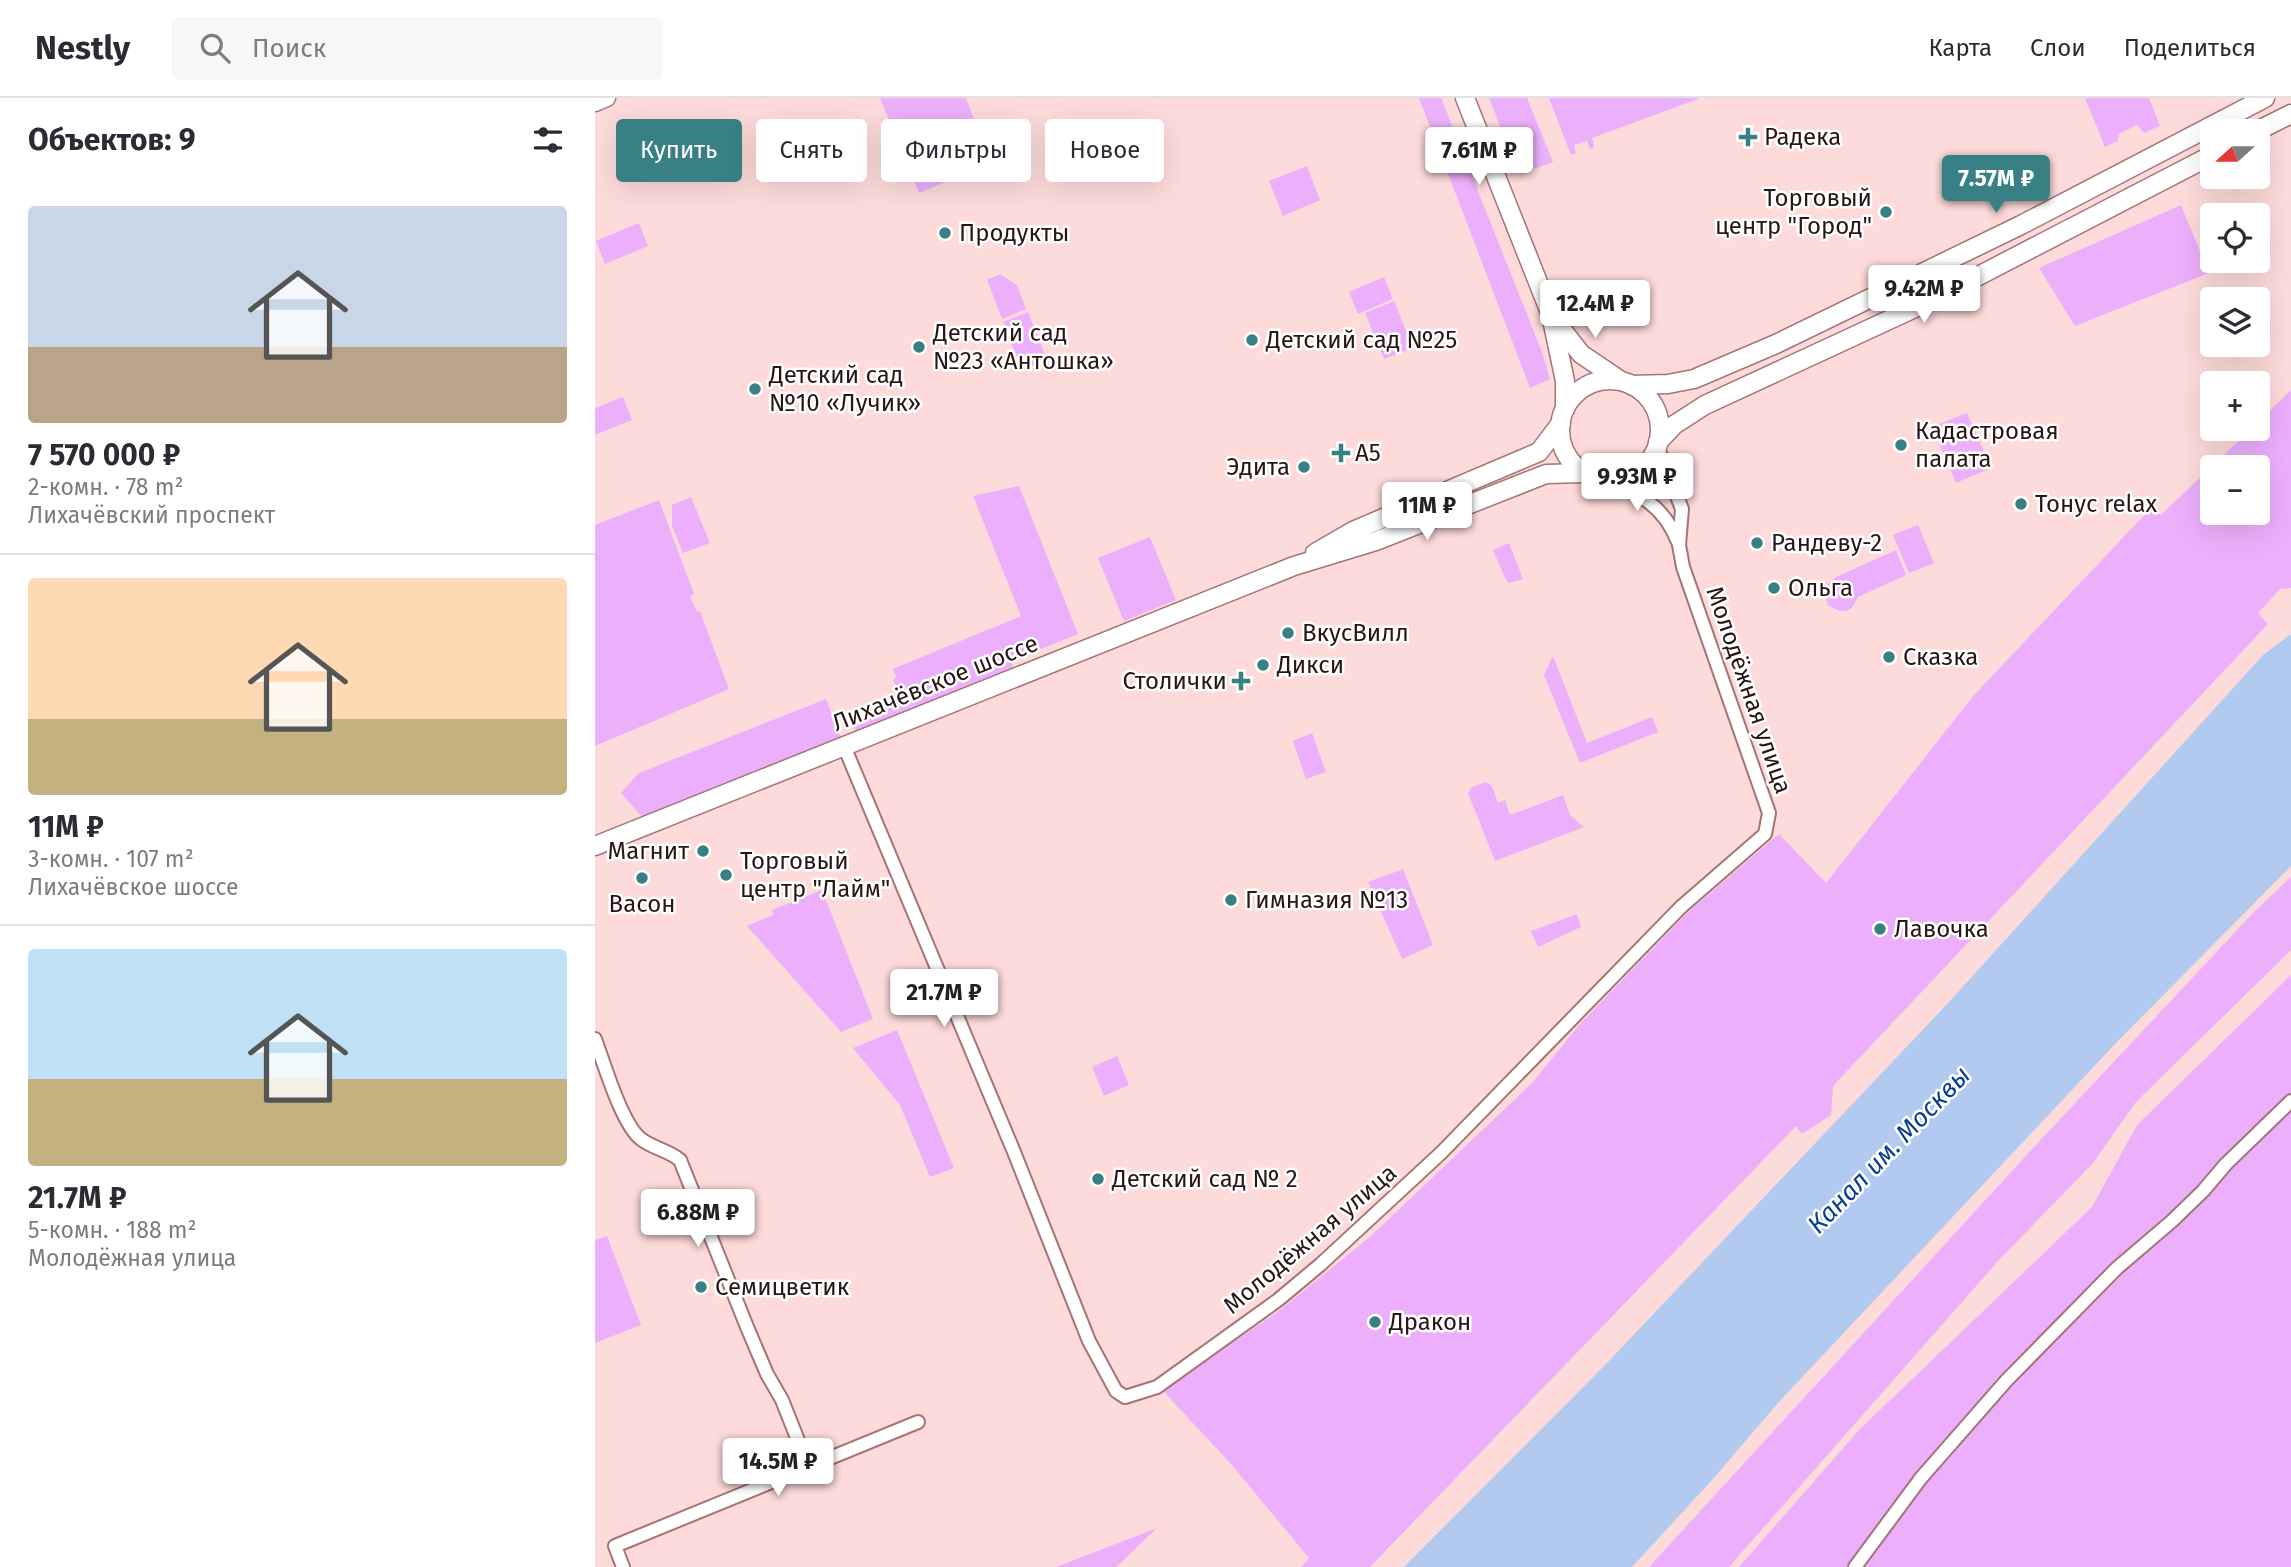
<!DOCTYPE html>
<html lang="ru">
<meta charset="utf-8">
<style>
:root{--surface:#fff;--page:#f7f7f7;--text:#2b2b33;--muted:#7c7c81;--line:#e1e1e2;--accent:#388083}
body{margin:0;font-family:"Fira Sans",sans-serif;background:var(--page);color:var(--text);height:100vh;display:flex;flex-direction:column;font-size:26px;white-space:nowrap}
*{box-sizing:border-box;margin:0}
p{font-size:23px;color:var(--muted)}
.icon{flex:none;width:38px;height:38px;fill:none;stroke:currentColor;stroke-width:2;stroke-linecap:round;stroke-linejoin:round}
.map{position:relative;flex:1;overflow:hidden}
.panel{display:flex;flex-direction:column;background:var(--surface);width:595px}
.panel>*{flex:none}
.hud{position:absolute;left:21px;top:21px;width:665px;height:63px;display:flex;gap:14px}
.needle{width:46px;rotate:249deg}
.tools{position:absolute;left:1605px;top:21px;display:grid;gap:14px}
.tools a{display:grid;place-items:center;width:70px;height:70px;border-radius:7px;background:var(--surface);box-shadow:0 7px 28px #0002;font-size:35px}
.price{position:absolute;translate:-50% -60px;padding:0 16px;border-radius:7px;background:#fff;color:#222;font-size:23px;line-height:46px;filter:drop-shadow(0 2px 4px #0008)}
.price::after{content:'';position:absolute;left:50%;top:42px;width:21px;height:16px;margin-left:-10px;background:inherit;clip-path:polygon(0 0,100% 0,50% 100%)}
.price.active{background:var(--accent);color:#fff}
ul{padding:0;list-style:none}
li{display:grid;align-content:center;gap:14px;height:371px;padding:0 28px}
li+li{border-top:2px solid var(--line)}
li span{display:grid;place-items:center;height:217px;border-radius:7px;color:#555}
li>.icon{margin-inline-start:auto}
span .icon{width:126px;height:126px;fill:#fffc;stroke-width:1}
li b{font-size:30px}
h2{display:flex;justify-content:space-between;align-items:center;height:84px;padding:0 28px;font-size:30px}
.chip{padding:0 24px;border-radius:7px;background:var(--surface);box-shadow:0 7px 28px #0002;font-size:24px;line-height:63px}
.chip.active{background:var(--accent);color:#fff}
header{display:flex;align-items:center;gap:42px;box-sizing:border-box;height:98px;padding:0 35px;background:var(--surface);border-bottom:2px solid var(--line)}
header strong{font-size:33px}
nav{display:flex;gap:38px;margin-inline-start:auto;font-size:24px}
.search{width:490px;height:63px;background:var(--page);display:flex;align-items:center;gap:18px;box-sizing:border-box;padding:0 24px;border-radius:7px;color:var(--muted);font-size:26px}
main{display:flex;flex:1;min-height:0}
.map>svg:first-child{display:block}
.green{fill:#ecaffc;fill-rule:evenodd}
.water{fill:#b2caef}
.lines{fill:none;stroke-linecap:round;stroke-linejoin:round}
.minor-casing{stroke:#a67474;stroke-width:16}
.tertiary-casing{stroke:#a67474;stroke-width:19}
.secondary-casing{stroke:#a67474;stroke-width:21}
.minor{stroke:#fff;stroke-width:12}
.tertiary{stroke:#fff;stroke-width:16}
.secondary{stroke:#fff;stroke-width:18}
.poi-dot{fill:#388083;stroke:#fff;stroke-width:2.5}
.labels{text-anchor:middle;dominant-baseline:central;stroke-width:5;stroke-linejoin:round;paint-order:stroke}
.poi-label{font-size:24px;fill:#281515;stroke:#fff;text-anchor:start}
.street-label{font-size:24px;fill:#281515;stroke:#fff}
.water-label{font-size:26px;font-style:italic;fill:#0a3f8e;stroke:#fff}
</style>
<header>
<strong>Nestly</strong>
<div class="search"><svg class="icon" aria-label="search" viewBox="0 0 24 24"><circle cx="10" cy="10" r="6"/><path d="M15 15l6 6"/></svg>Поиск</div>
<nav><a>Карта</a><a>Слои</a><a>Поделиться</a></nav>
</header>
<main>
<section class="panel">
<h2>Объектов: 9<svg class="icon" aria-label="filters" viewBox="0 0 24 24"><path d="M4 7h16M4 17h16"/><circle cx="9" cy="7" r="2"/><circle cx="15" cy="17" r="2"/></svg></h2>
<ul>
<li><span style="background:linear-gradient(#c9d6e8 65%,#b9a48a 0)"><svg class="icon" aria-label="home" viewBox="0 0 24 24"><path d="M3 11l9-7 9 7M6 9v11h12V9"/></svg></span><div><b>7 570 000 ₽</b><p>2-комн. · 78 m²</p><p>Лихачёвский проспект</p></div></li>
<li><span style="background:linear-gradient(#ffd9b3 65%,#c2b280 0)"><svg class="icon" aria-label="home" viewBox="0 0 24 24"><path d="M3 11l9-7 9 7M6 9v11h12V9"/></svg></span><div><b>11M ₽</b><p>3-комн. · 107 m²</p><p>Лихачёвское шоссе</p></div></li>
<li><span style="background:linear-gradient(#bfe0f5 60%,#c2b280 0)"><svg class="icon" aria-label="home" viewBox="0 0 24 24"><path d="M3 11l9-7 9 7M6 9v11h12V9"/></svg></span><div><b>21.7M ₽</b><p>5-комн. · 188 m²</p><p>Молодёжная улица</p></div></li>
</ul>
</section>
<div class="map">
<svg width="1696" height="1469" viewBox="0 0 1696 1469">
<rect width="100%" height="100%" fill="#fddbda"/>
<!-- green -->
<g class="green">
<polygon points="285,0 371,0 396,65 324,95"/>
<polygon points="824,0 846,0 947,254 955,281 935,290"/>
<polygon points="894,0 932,0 958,64 924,76"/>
<polygon points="954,0 1103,0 1103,1 997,40 999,49 995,51 992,43 979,47 981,55 976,57"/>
<polygon points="1490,0 1554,0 1565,28 1549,35 1542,27 1524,36 1523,43 1510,49"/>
<polygon points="712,68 725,102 688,118 674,83"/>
<polygon points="1586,107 1614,175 1480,228 1444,170"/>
<polygon points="44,125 53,148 10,166 1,143"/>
<polygon points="405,176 422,187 431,211 407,221 392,182"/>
<polygon points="789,179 798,201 763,216 754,194"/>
<polygon points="799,203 818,250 789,261 770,215"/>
<polygon points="433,214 452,262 427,272 408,224"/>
<path d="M1696,292V490L1685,491L1663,515L1673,526L1238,988L1236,1017L1207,1036L1201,1028L775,1469H706L714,1460L636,1366L568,1293L684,1213L777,1137L937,985L985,926L1091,816L1184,736L1231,785L1379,597L1557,409L1566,417L1656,331H1662L1663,324ZM1617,369H1662V415H1617Z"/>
<polygon points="28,299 37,322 0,337 0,310"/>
<polygon points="1372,315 1396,370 1361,385 1337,329"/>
<polygon points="424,388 483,536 416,563 419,571 262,635 258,627 308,598 298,583 301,579 298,571 426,518 378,398"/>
<polygon points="96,399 115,445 88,455 77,428 77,407"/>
<polygon points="64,402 99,496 95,498 102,514 105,513 134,591 0,648 0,427"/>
<polygon points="1323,427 1339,465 1314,475 1298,437"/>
<polygon points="555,439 581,502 529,523 503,460"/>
<polygon points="914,445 928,481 914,485 910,480 898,452"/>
<polygon points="1301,452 1311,477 1263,499 1257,510 1251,513 1244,513 1233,507 1229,494 1231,488 1241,479"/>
<polygon points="958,558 992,645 1057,619 1063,634 985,665 949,577"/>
<polygon points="231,601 246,639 48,720 26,695 44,675"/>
<polygon points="717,635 731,674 711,681 698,643"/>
<polygon points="891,684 897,688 903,705 910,702 915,717 968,697 975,717 989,729 900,763 873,695 877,689"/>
<polygon points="808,771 838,847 807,861 773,784"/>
<polygon points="1696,779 1696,852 1541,1004 1498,1065 1404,1162 1134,1469 1054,1469 1440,1048 1658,815"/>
<polygon points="227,792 278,921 246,934 152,828 178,817 177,812"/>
<polygon points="982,816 986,829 943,849 936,833"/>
<polygon points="1696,877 1696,1469 1144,1469 1265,1331 1497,1109 1542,1027"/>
<polygon points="302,932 359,1070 335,1079 305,1007 258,950"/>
<polygon points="522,958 534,987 509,998 497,969"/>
<polygon points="12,1138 46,1227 0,1245 0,1142"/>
<polygon points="180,1343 188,1362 144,1380 136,1360 171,1348 171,1346"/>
<polygon points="562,1430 521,1469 461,1469"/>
</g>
<!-- water -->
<polygon class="water" points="1696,536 1696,768 1521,945 1182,1306 1118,1381 1037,1469 809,1469 1011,1266 1354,904 1668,557"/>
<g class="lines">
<!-- minor casing -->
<g class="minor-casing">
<g id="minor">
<path d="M1005,381C1042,395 1067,404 1083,444"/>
<polyline points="249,648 419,1054 494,1243 521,1293 530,1299 562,1289 683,1202 726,1166 846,1055 1086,809 1170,736 1174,715 1088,469 1084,447 1087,411 1062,348"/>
<path d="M0,941C9,965 27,1027 46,1041C57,1050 73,1052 85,1062L152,1229L172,1276L187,1302L214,1370"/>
<polyline points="28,1469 20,1448 323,1324"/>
<polyline points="1260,1469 1326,1380 1411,1283 1522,1170 1577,1123 1608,1093 1631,1066 1696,1003"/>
</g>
</g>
<!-- tertiary casing -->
<g class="tertiary-casing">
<polyline id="tertiary" points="0,5 12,0"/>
</g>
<!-- secondary casing -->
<g class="secondary-casing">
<g id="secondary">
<polyline points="870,0 956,217 970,283 970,311"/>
<polyline points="1662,33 1696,16"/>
<polyline points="962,225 986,256 1026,283"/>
<circle cx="1015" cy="332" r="50"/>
<polyline points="1036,287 1073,286 1099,281 1181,246 1426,127 1670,0"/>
<polyline points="1063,344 1079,327 1110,307 1337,202 1617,57"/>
<polyline points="720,455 758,433 944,354 966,325"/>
<polyline points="0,748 699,468 781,443 951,376 991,375"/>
</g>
</g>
<!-- minor -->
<use href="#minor" class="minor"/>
<!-- tertiary -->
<use href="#tertiary" class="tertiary"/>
<!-- secondary -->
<use href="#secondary" class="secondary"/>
</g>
<!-- markers -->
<g class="poi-dot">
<path d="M1149.5 28.5h7v7h7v7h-7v7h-7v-7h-7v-7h7z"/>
<circle cx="1291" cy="114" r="7"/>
<circle cx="350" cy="135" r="7"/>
<circle cx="657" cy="242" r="7"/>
<circle cx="324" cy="249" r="7"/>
<circle cx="160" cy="291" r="7"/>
<circle cx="1306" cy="347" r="7"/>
<path d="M742.5 344.5h7v7h7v7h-7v7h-7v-7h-7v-7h7z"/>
<circle cx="709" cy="369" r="7"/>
<circle cx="1426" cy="406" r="7"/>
<circle cx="1162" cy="445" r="7"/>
<circle cx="1179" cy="490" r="7"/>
<circle cx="693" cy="535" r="7"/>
<circle cx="1294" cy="559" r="7"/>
<circle cx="668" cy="567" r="7"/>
<path d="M642.5 572.5h7v7h7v7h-7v7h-7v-7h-7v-7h7z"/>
<circle cx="108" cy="753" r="7"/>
<circle cx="131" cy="777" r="7"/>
<circle cx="47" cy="780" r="7"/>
<circle cx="636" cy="802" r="7"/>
<circle cx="1285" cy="831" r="7"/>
<circle cx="503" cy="1081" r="7"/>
<circle cx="106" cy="1189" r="7"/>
<circle cx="780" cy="1224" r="7"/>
</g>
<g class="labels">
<!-- poi labels -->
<g class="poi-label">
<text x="1169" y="39">Радека</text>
<text x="1277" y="100" text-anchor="end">Торговый<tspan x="1277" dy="28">центр "Город"</tspan></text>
<text x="364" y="135">Продукты</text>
<text x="338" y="235">Детский сад<tspan x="338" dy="28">№23 «Антошка»</tspan></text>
<text x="671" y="242">Детский сад №25</text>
<text x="174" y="277">Детский сад<tspan x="174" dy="28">№10 «Лучик»</tspan></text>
<text x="1320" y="333">Кадастровая<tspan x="1320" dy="28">палата</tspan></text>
<text x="760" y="355">А5</text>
<text x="695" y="369" text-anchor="end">Эдита</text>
<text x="1440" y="406">Тонус relax</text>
<text x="1176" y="445">Рандеву-2</text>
<text x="1193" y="490">Ольга</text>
<text x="707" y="535">ВкусВилл</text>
<text x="1308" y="559">Сказка</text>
<text x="682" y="567">Дикси</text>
<text x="632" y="583" text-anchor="end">Столички</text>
<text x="94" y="753" text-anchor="end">Магнит</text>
<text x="145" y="763">Торговый<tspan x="145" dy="28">центр "Лайм"</tspan></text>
<text x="650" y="802">Гимназия №13</text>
<text x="47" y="806" text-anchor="middle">Васон</text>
<text x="1299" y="831">Лавочка</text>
<text x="517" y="1081">Детский сад № 2</text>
<text x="120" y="1189">Семицветик</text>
<text x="794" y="1224">Дракон</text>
</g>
<!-- street labels -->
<g class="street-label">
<text transform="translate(340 585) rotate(-22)">Лихачёвское шоссе</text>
<text transform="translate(1154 592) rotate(71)">Молодёжная улица</text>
<text transform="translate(715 1141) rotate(-40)">Молодёжная улица</text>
</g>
<!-- water labels -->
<g class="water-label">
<text transform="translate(1294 1052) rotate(-46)">Канал им. Москвы</text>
</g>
</g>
</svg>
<div class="tools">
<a><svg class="needle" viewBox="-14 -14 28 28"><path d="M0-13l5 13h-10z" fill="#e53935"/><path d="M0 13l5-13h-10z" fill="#7c7c81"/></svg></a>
<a><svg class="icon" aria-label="locate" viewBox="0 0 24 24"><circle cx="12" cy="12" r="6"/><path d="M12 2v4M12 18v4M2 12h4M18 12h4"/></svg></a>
<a><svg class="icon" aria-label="layers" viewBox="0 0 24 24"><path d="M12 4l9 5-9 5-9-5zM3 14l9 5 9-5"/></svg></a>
<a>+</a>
<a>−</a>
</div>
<b class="price" style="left:884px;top:89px">7.61M ₽</b>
<b class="price active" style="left:1401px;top:117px">7.57M ₽</b>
<b class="price" style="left:1329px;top:227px">9.42M ₽</b>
<b class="price" style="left:1000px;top:242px">12.4M ₽</b>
<b class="price" style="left:1042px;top:415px">9.93M ₽</b>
<b class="price" style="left:832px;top:444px">11M ₽</b>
<b class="price" style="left:349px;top:931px">21.7M ₽</b>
<b class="price" style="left:103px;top:1151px">6.88M ₽</b>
<b class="price" style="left:183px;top:1400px">14.5M ₽</b>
<div class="hud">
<a class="chip active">Купить</a>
<a class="chip">Снять</a>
<a class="chip">Фильтры</a>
<a class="chip">Новое</a>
</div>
</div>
</main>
